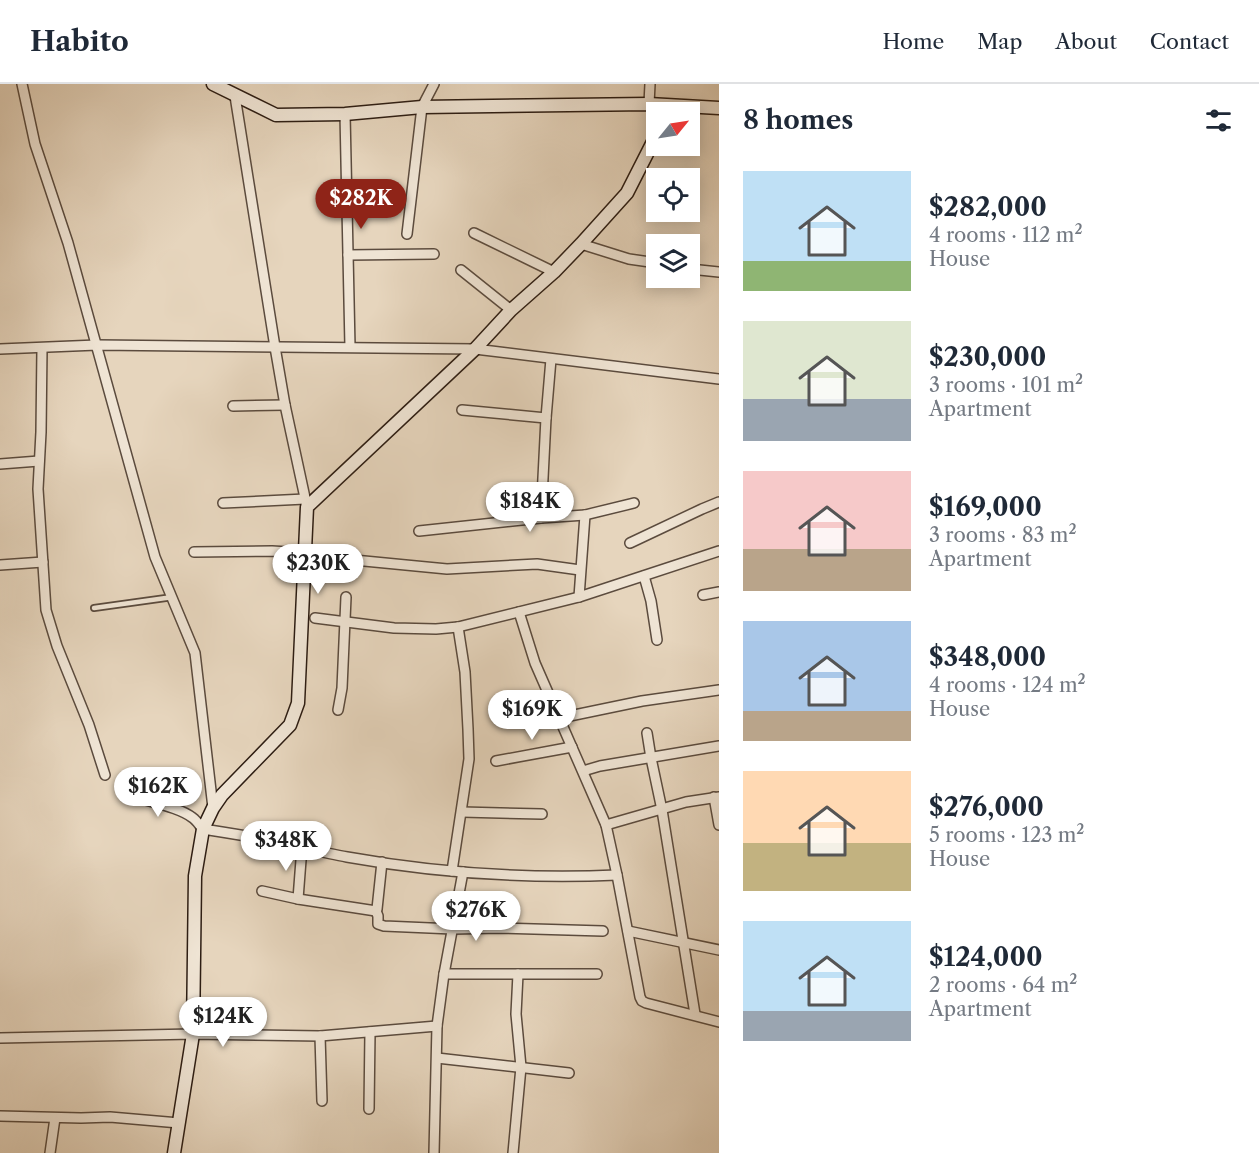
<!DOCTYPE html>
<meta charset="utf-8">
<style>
:root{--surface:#fff;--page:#f2f2f3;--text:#1f2937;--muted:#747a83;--line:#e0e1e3;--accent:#8f2418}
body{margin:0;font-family:"Libre Caslon Text",serif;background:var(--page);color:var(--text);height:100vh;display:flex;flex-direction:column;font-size:22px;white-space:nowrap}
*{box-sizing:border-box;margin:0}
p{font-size:20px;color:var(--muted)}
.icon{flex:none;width:33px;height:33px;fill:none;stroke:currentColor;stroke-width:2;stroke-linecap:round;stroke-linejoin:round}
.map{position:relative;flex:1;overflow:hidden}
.side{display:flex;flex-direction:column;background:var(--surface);width:540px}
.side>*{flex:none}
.needle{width:39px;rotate:60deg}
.controls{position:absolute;left:646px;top:18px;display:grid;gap:12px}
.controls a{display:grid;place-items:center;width:54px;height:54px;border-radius:0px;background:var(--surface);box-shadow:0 3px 15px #0003;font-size:30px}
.price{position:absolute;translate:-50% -51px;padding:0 14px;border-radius:21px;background:#fff;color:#222;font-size:20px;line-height:39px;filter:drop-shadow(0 2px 3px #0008)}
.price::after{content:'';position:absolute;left:50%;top:36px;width:18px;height:14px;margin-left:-9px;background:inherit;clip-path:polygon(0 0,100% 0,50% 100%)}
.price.selected{background:var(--accent);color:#fff}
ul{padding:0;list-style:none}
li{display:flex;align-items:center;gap:18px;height:150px;padding:0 24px}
li span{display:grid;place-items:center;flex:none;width:168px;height:120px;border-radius:0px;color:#555}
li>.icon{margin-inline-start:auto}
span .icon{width:72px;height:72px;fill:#fffc;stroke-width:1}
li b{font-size:26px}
h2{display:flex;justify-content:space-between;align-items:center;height:72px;padding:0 24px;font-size:26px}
header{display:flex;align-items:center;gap:36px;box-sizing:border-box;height:84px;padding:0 30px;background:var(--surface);border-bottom:2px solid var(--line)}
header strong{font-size:28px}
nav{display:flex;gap:33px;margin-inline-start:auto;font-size:21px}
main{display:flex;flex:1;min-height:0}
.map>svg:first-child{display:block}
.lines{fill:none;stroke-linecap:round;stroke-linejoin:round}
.lane-casing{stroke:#5b4b3e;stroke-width:8}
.street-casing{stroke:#5b4b3e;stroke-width:12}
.secondary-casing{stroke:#2d1d13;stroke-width:15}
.lane{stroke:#efe4d4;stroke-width:4.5}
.street{stroke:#efe4d4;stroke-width:9}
.secondary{stroke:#efe4d4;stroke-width:12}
</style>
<header>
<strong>Habito</strong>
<nav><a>Home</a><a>Map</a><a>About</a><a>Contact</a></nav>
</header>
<main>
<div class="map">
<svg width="719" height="1069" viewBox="0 0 719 1069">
<rect width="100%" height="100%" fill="#e6d5bd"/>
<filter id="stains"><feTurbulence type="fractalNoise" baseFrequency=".00333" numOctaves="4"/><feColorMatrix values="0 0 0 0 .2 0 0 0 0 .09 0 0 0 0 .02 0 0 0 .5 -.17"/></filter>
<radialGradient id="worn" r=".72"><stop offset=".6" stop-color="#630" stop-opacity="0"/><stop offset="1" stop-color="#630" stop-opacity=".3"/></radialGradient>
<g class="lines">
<!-- lane casing -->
<g class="lane-casing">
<polyline id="lane" points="94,524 173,513"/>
</g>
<!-- street casing -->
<g class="street-casing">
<g id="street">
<polyline points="22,0 35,60 68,159 155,473 195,569 213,724"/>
<polyline points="235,12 275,263 285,321 307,423"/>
<polyline points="649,20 650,0"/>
<polyline points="345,30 350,263"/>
<polyline points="474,149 554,188"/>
<polyline points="407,150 422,23 434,0"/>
<polyline points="581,160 629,175 657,179"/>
<polyline points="348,171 434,170"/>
<polyline points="690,185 719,188"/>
<polyline points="461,186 511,226"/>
<polyline points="42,264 41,348 38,405 46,526 57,562 89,641 105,691"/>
<polyline points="0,265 97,261 475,265 719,295"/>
<polyline points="233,322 285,321"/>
<polyline points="462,326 546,334"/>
<polyline points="0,380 39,377"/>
<polyline points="223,419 305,415"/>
<polyline points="541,434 546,334 551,275"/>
<polyline points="419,447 541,434 585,431 634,419"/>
<polyline points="630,459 702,425 719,418"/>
<polyline points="194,468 272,467 305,469"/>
<polyline points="354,476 447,485 537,480 580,486"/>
<polyline points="0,481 43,478"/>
<polyline points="644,492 651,517 657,556"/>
<polyline points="703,511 719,508"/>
<polyline points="579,513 585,431"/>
<polyline points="519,528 535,579 606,741 617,791 640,913 642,917 646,919 719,938"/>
<polyline points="315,534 394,544 436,545 458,543 579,513 719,467"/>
<polyline points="338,626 342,604 346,513"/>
<polyline points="560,634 642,617 719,606"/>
<polyline points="647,649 651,674 662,726 695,930"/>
<polyline points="496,677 572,663"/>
<polyline points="583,687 600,682 719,662"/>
<path d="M124,709C143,717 178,722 193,734C197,737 200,742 203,745C222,748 242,751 262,755C290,760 319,768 347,773C436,789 527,795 617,791"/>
<polyline points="714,713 719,741"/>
<polyline points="462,728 542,730"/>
<polyline points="606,741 686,718 719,713"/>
<polyline points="452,787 469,675 468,645 465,588 458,543"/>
<polyline points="262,807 298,815 376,827 377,825 382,778"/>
<polyline points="298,815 302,763"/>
<polyline points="376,827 378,832 378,840 384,842 453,845 500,844 603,847"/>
<polyline points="628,847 719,866"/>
<polyline points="444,890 597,890"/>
<polyline points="320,952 322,1017"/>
<polyline points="0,954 193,950 320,952 437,942"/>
<polyline points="437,974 569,989"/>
<polyline points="369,1025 370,948"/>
<polyline points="0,1032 81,1034 110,1033 179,1039"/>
<polyline points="50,1069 55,1034"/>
<polyline points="434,1069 437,942 444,890 463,788"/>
<polyline points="513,1069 521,983 516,930 518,890"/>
</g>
</g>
<!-- secondary casing -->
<g class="secondary-casing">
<g id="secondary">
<polyline points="213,0 276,31 345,30 422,23 649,20 719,24"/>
<polyline points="174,1069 193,950 195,792 203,745 213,724 222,711 290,641 298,619 307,423 475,265 511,226 554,188 581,160 627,109 657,50"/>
</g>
</g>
<!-- lane -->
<use href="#lane" class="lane"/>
<!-- street -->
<use href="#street" class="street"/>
<!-- secondary -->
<use href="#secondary" class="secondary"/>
</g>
<rect width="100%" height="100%" filter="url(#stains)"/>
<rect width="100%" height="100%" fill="url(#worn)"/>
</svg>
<div class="controls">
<a><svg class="needle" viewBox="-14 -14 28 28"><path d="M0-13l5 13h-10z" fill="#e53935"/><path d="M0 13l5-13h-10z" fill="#747a83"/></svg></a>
<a><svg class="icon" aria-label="locate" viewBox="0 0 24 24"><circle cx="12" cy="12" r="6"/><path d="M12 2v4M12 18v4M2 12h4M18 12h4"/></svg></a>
<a><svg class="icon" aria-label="layers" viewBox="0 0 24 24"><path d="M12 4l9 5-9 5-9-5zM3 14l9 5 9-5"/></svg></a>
</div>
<b class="price selected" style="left:361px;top:146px">$282K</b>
<b class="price" style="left:530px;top:449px">$184K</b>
<b class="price" style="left:318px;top:511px">$230K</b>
<b class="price" style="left:532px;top:657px">$169K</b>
<b class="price" style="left:158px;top:734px">$162K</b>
<b class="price" style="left:286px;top:788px">$348K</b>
<b class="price" style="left:476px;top:858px">$276K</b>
<b class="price" style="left:223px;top:964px">$124K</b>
</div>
<section class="side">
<h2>8 homes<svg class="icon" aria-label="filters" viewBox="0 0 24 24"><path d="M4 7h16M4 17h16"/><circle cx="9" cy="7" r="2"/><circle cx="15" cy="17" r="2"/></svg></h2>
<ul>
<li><span style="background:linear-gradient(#bfe0f5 75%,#8fb573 0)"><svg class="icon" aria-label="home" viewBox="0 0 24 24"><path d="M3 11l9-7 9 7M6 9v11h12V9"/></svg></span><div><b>$282,000</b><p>4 rooms · 112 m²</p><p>House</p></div></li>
<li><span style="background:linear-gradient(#dfe7d0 65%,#9aa5b1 0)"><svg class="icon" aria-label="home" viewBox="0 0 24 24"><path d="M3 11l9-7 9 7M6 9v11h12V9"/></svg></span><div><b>$230,000</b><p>3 rooms · 101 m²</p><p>Apartment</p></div></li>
<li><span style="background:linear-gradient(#f6c9c9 65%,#b9a48a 0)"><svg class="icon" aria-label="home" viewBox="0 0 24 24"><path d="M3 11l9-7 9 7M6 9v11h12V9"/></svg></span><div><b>$169,000</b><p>3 rooms · 83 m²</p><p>Apartment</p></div></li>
<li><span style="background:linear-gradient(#a9c7e8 75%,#b9a48a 0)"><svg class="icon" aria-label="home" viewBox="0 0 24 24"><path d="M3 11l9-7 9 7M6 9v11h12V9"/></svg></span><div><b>$348,000</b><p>4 rooms · 124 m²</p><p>House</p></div></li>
<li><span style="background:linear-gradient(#ffd9b3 60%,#c2b280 0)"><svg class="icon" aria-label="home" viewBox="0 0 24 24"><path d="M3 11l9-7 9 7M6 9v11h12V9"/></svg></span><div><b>$276,000</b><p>5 rooms · 123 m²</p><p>House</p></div></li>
<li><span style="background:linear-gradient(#bfe0f5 75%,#9aa5b1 0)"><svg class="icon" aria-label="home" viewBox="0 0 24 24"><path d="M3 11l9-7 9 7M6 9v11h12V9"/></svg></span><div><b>$124,000</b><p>2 rooms · 64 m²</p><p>Apartment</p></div></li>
</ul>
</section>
</main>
